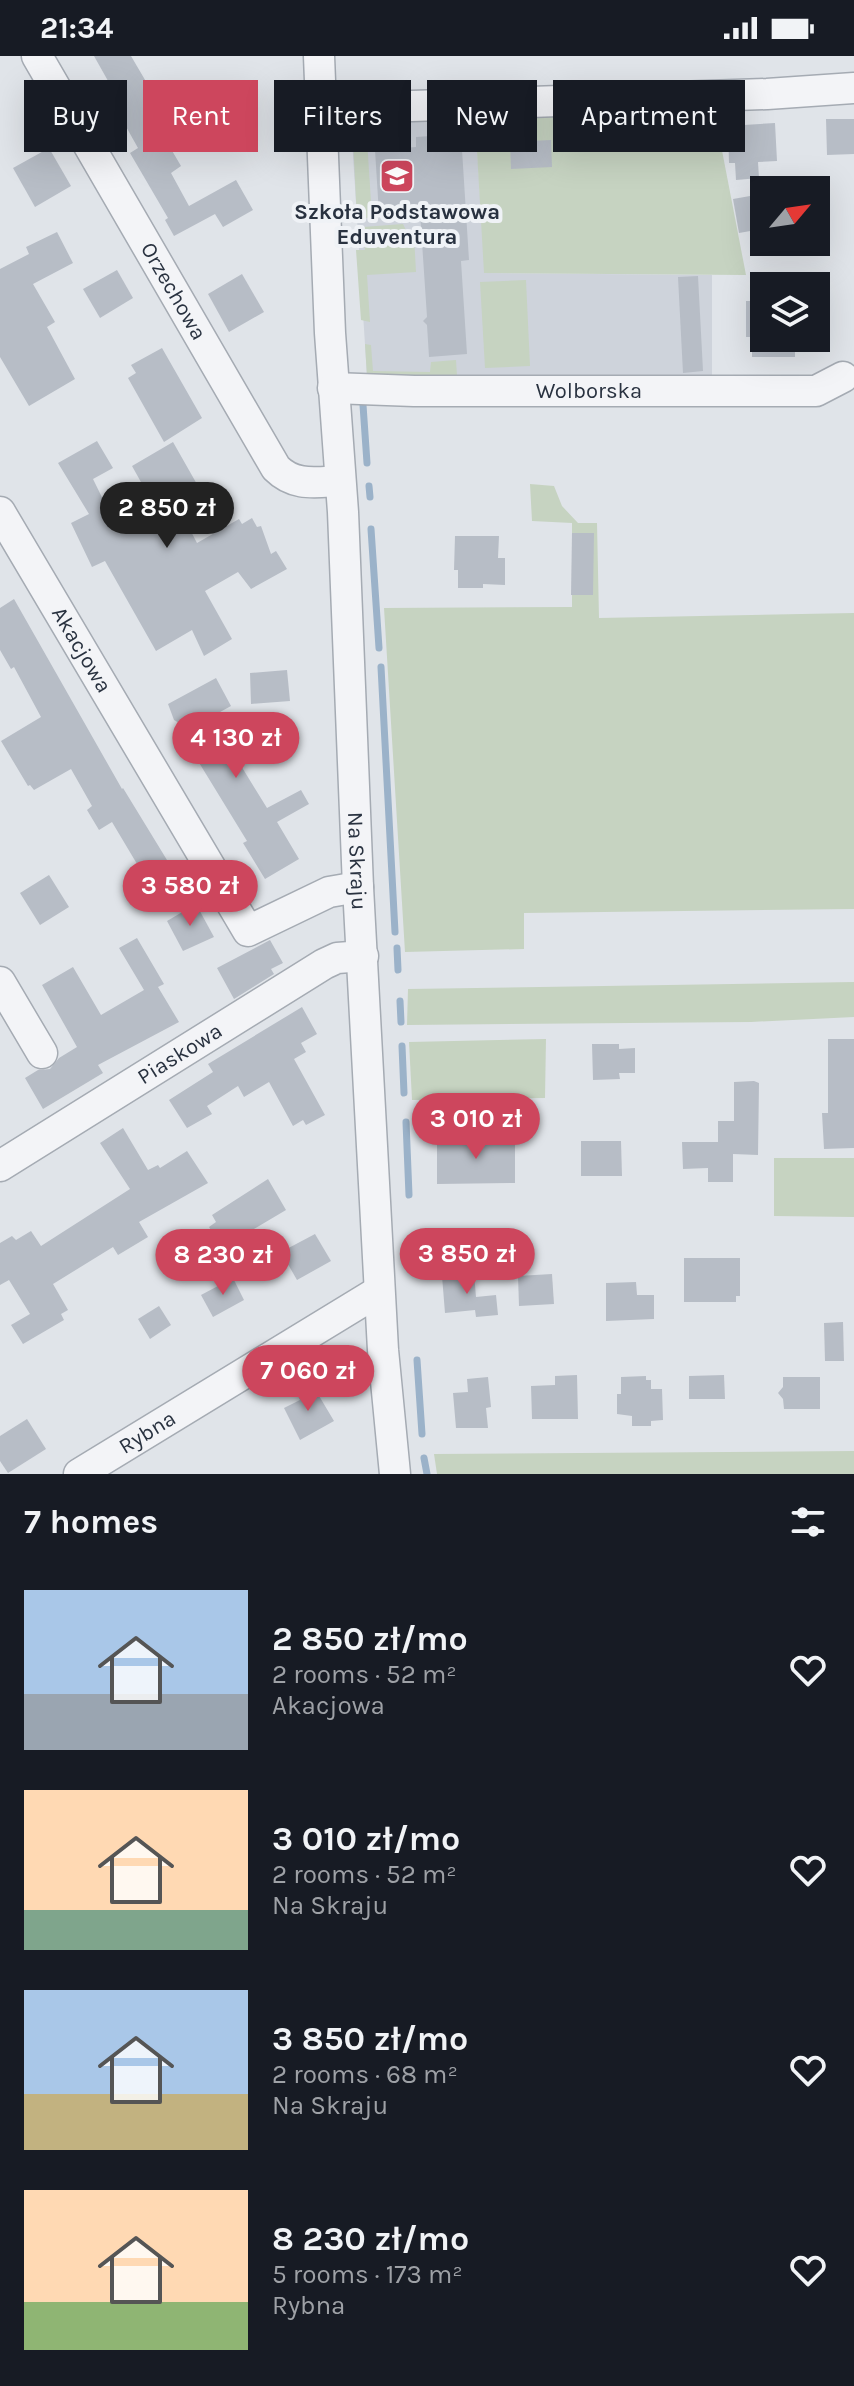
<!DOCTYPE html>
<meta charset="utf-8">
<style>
:root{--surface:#171b24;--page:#242831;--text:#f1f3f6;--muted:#9ea1a6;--accent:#cd465d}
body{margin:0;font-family:Karla,sans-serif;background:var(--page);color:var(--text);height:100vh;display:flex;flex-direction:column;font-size:30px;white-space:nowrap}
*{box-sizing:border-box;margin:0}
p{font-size:26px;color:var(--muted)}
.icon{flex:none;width:44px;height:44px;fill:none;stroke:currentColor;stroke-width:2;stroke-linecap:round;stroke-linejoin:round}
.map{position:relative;height:1418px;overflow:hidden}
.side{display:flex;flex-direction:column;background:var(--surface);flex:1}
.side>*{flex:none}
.guide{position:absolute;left:24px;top:24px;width:806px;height:72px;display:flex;gap:16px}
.needle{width:52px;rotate:61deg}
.tools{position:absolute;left:750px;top:120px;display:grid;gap:16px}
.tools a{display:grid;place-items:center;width:80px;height:80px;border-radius:0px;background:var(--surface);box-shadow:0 8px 32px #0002;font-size:40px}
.price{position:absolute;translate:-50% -68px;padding:0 18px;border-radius:28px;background:var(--accent);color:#fff;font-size:26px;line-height:52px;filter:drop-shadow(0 2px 4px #0008)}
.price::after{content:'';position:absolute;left:50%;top:48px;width:24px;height:18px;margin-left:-12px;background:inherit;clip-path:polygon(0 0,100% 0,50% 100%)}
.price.active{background:#222;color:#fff}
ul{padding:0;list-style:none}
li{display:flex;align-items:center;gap:24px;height:200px;padding:0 24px}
li span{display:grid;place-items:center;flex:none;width:224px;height:160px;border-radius:0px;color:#555}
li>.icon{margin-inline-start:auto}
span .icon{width:96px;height:96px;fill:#fffc;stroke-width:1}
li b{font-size:34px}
h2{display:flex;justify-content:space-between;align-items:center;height:96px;padding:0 24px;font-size:34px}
.tag{padding:0 28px;border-radius:0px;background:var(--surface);box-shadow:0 8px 32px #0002;font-size:28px;line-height:72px}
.tag.active{background:var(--accent);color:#fff}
.status{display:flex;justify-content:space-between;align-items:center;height:56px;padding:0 40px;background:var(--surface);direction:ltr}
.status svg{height:22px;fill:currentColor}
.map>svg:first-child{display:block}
.built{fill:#ced3db}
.green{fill:#c6d3c1}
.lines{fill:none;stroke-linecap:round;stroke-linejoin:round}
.stream{stroke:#9bb2c9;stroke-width:7}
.building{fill:#b7bdc6}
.minor-casing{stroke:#a5abb3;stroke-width:33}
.minor{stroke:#f3f4f7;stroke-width:30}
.labels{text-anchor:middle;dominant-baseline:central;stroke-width:8;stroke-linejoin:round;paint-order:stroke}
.poi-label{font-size:22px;font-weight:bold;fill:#293240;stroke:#eff2f6}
.street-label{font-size:22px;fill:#293240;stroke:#eff2f6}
</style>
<div class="status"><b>21:34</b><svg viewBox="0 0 49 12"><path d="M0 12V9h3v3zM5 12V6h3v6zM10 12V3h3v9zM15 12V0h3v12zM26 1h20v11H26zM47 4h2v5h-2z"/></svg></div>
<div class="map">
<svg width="854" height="1418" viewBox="0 0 854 1418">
<rect width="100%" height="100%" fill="#e0e4e9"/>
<!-- built -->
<polygon class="built" points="475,61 485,217 712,219 712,321 367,320 351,68"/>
<!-- green -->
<g class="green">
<polygon points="714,53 746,219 484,217 475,61 565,58 568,60 583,56"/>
<polygon points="353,84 367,84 372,161 357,164"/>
<polygon points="403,168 407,176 414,179 416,216 367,219 370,266 361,264 356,194 365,194 363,171"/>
<polygon points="526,224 530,310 485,312 480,226"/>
<polygon points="365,288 371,289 373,315 430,316 431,306 456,304 457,320 367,320"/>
<polygon points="530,428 554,430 562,450 578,467 597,467 599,562 854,557 854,853 524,857 524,893 405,896 384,552 572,551 572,467 532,465"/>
<polygon points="854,926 854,961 751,966 407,969 408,933"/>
<polygon points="546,983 545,1042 412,1044 409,986"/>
<polygon points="774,1102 854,1102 854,1161 774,1160"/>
<polygon points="854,1395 854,1418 437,1418 434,1398"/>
</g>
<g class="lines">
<!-- stream -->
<g class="stream">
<polyline points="363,349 367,407"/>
<polyline points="369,430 370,441"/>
<polyline points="371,473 379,592"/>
<polyline points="381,611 395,876"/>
<polyline points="397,892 398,914"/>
<polyline points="400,945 401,966"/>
<polyline points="402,990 404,1037"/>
<polyline points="406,1066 409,1139"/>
<polyline points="417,1304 422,1378"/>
<polyline points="424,1402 427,1418"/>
</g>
</g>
<!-- building -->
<g class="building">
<polygon points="94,0 131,0 158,46 147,52 181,110 171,117 189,150 236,124 253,154 223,171 215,158 174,180 165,164 168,162 130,97 138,92 106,35 112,32"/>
<polygon points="230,32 248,65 215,83 198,50"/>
<polygon points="826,63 854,63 854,98 827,99"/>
<polygon points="775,67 777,105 758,106 759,122 736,124 735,107 729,107 728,70"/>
<polygon points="461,78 469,204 461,205 467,298 429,301 427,269 423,265 427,261 420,156 379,158 375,94 416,91 416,81"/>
<polygon points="551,84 552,111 511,113 510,86"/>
<polygon points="49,92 71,130 35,151 13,112"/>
<polygon points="750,140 756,174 739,177 733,143"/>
<polygon points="57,176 73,207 33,228 55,266 47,271 75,323 29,350 0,301 0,213 29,198 26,191"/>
<polygon points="117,214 133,242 100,262 83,233"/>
<polygon points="242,218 264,256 229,276 208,238"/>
<polygon points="698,220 703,315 683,317 678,221"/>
<rect x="746" y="245" width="18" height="36"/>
<rect x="752" y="282" width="43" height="19"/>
<polygon points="162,292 202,362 164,386 128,322 136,317 131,309"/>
<polygon points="97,385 113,412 93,423 119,476 156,453 132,410 173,386 198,430 174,443 197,487 239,463 242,468 252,462 257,471 261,470 271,498 276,495 287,513 251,533 238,516 205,535 232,583 204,600 192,574 156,595 105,505 92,511 71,467 89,458 58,407"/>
<polygon points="572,477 594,477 593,539 571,539"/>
<polygon points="455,480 499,480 498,502 505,502 505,529 483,528 483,532 458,532 458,514 454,514"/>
<polygon points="14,543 122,733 123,732 167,804 143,818 112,766 99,774 87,754 92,750 71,713 34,734 30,729 28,730 1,685 41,661 14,611 11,613 0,594 0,552"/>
<polygon points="287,614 290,645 251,648 250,617"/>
<polygon points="216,622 231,650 211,661 267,752 301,734 309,748 277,766 299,803 265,823 243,787 247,785 198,705 201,704 179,667 174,664 168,648"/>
<polygon points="49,819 69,851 40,869 20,837"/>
<polygon points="196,848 214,881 183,895 167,865"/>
<polygon points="137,882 164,928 158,931 179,966 98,1009 103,1017 43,1053 25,1022 38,1014 50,1013 59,1002 77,991 42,929 73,911 101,959 144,934 119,892"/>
<polygon points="270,884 283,907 271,913 274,918 234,943 217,912"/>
<polygon points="302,951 317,978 301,987 306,996 294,1003 325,1059 306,1069 303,1064 293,1070 269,1026 244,1041 238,1030 207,1050 212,1058 187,1072 169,1044 213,1016 208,1008"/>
<polygon points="828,983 854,983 854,1092 824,1093 822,1057 828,1057"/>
<polygon points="592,988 619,988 619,993 635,992 635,1017 619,1017 620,1023 593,1024"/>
<polygon points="754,1025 759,1027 758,1099 733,1098 733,1126 708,1126 708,1112 683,1113 682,1086 718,1086 718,1065 734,1065 734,1026"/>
<polygon points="123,1072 148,1114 158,1109 160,1112 187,1095 208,1127 139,1166 148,1181 118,1199 113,1191 53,1228 68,1254 61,1258 64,1264 23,1288 11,1269 30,1258 9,1224 0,1229 0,1187 12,1180 16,1184 31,1175 41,1190 130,1133 100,1087"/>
<polygon points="437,1082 515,1082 515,1127 437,1128"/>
<polygon points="581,1085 621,1085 622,1120 581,1120"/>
<polygon points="268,1123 286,1154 222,1192 209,1171 216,1166 212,1159"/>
<polygon points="315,1178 331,1205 297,1224 281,1196"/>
<polygon points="684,1202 740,1202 740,1240 736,1240 736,1246 684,1246"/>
<polygon points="474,1217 476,1241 496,1239 498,1259 476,1261 475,1254 445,1257 442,1220"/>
<polygon points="552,1218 554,1248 519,1250 518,1220"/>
<polygon points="233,1222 244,1244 213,1261 201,1239"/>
<polygon points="636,1226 637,1239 654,1239 654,1263 606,1265 606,1227"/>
<polygon points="159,1250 171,1269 150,1283 138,1263"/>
<polygon points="843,1266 844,1305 825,1305 824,1267"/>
<polygon points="577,1319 578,1363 532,1363 531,1330 555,1329 555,1320"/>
<polygon points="724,1319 725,1343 689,1343 689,1320"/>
<polygon points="646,1320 646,1324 651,1324 651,1333 662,1333 663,1364 651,1365 651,1370 632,1370 632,1360 617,1358 617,1338 621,1338 621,1321"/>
<polygon points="488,1321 491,1351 486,1352 488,1372 456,1372 453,1337 468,1336 467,1323"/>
<polygon points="783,1321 820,1321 820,1353 784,1353 783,1343 778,1337 783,1331"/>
<polygon points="312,1328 334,1365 300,1384 284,1352 300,1344 296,1336"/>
<polygon points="27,1363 46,1393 8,1417 0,1405 0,1380"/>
</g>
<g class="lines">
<!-- minor casing -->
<g class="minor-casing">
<g id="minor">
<path id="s1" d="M37,0L276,412C295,431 316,426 340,425"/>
<path id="s2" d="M319,0L330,277L343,456L358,831L383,1294L395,1418"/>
<polyline points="321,53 767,38 854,32"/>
<path id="s3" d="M333,332L414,335H816L843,321"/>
<path id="s4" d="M0,456L248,875L329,836L358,831"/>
<polyline points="0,926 42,997"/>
<path id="s5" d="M0,1110L324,908L337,902L363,900"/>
<path id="s6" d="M79,1418L379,1235"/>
</g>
</g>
<!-- minor -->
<use href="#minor" class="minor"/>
</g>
<!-- icons -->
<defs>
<g id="school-square" transform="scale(1.8)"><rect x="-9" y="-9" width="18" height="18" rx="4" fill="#cd465d" stroke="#eff2f6"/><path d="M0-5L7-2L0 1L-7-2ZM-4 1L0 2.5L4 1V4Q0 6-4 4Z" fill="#fff"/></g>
</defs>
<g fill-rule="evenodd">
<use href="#school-square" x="397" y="120"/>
</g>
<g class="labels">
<!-- poi labels -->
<g class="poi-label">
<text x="397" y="156">Szkoła Podstawowa<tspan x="397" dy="25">Eduventura</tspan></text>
</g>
<!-- street labels -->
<g class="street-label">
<text stroke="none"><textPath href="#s1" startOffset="272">Orzechowa</textPath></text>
<text stroke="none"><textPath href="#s3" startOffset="256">Wolborska</textPath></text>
<text stroke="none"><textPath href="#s4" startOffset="160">Akacjowa</textPath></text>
<text stroke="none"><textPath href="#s2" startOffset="806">Na Skraju</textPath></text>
<text stroke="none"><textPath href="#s5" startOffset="212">Piaskowa</textPath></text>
<text stroke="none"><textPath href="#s6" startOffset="80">Rybna</textPath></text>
</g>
</g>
</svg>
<div class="tools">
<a><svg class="needle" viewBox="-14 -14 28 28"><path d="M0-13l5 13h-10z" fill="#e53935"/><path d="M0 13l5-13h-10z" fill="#9ea1a6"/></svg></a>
<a><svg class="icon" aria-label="layers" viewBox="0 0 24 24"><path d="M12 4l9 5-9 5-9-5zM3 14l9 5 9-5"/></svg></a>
</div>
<b class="price active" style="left:167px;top:494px">2 850 zł</b>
<b class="price" style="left:236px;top:724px">4 130 zł</b>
<b class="price" style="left:190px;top:872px">3 580 zł</b>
<b class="price" style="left:476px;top:1105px">3 010 zł</b>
<b class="price" style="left:467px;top:1240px">3 850 zł</b>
<b class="price" style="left:223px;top:1241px">8 230 zł</b>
<b class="price" style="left:308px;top:1357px">7 060 zł</b>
<div class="guide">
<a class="tag">Buy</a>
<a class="tag active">Rent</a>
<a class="tag">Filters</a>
<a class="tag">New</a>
<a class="tag">Apartment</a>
</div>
</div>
<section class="side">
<h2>7 homes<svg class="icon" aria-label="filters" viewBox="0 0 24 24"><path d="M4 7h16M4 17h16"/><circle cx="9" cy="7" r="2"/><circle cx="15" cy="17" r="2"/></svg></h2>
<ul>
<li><span style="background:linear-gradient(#a9c7e8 65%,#9aa5b1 0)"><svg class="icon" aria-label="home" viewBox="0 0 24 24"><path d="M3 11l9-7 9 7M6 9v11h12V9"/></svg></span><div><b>2 850 zł/mo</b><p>2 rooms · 52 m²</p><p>Akacjowa</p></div><svg class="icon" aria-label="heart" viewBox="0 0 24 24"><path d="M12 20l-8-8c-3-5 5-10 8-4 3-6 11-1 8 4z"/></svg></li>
<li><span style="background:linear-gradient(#ffd9b3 75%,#7fa58c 0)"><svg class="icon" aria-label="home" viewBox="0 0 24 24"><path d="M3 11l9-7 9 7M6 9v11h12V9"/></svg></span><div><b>3 010 zł/mo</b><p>2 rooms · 52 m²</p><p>Na Skraju</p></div><svg class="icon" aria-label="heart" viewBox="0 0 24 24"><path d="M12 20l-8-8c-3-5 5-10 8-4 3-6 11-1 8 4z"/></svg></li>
<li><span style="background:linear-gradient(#a9c7e8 65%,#c2b280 0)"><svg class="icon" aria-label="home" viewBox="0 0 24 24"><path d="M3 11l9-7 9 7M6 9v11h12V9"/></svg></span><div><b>3 850 zł/mo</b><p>2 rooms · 68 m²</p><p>Na Skraju</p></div><svg class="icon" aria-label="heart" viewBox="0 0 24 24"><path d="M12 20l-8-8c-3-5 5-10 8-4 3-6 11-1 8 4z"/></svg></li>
<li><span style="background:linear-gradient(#ffd9b3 70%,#8fb573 0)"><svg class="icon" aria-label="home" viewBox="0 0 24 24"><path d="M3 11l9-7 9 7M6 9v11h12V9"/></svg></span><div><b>8 230 zł/mo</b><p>5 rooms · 173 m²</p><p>Rybna</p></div><svg class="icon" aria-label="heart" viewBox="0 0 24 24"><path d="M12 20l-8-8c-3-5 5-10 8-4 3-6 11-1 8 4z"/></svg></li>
</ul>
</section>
